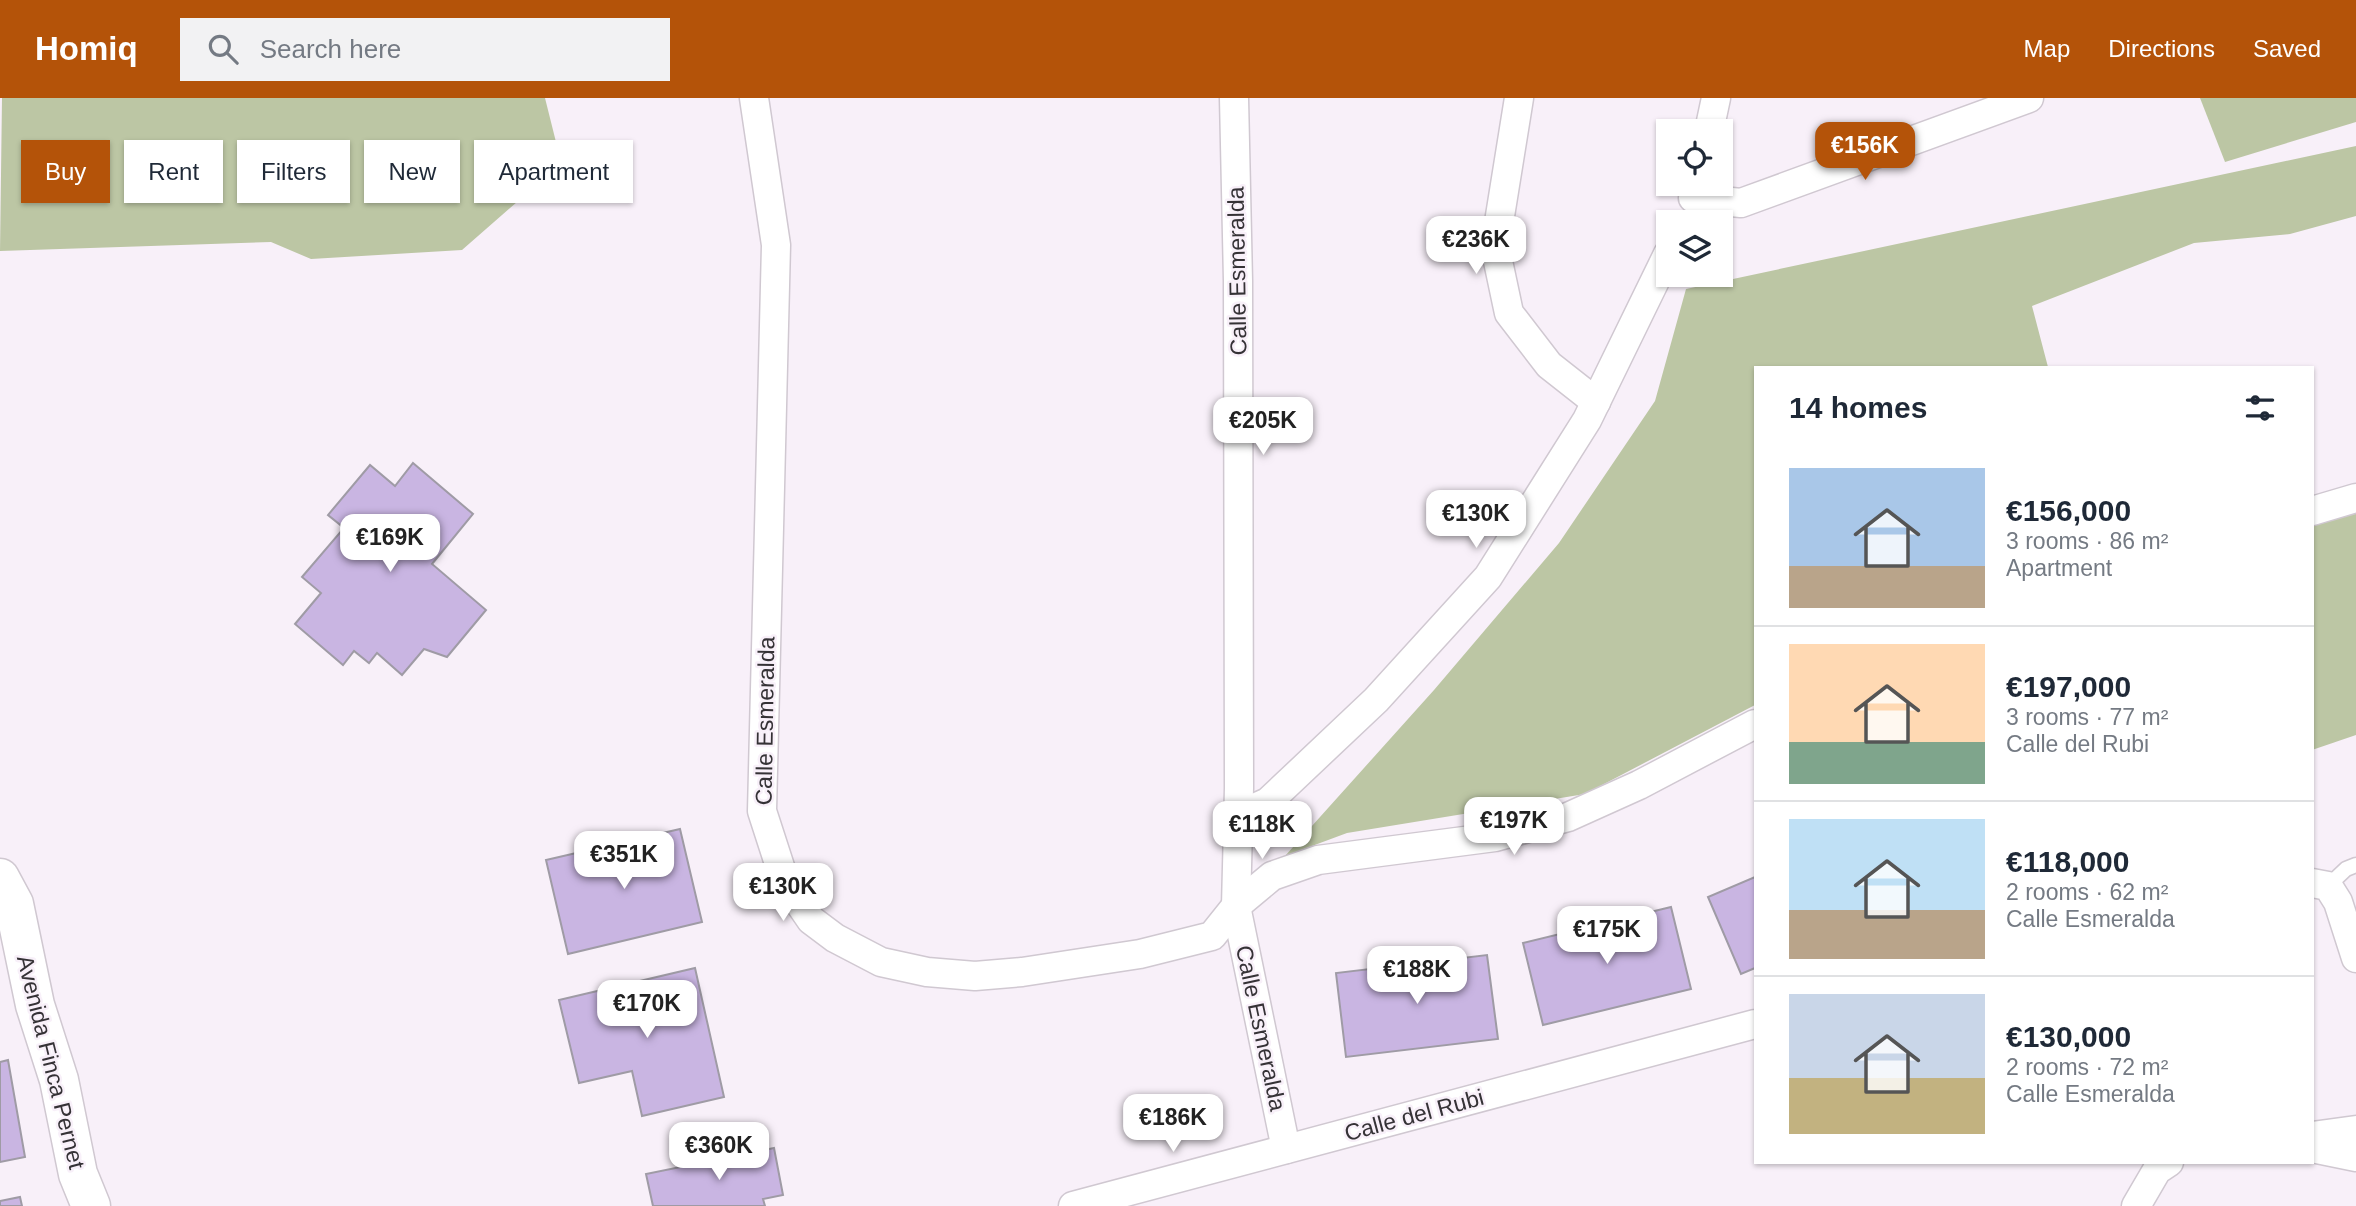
<!DOCTYPE html>
<meta charset="utf-8">
<style>
:root{--surface:#fff;--page:#f2f2f3;--text:#1f2937;--muted:#747a83;--line:#e0e1e3;--accent:#b45309}
body{margin:0;font-family:Arial,sans-serif;background:var(--page);color:var(--text);height:100vh;display:flex;flex-direction:column;font-size:26px;white-space:nowrap}
*{box-sizing:border-box;margin:0}
p{font-size:23px;color:var(--muted)}
.icon{flex:none;width:38px;height:38px;fill:none;stroke:currentColor;stroke-width:2;stroke-linecap:round;stroke-linejoin:round}
.map{position:relative;flex:1;overflow:hidden}
.side{position:absolute;left:1754px;top:268px;width:560px;height:798px;display:flex;flex-direction:column;background:var(--surface);border-radius:0px;box-shadow:0 2px 5px #0004}
.side>*{flex:none}
.guide{position:absolute;left:21px;top:42px;width:665px;height:63px;display:flex;gap:14px}
.buttons{position:absolute;left:1656px;top:21px;display:grid;gap:14px}
.buttons a{display:grid;place-items:center;width:77px;height:77px;border-radius:0px;background:var(--surface);box-shadow:0 2px 5px #0004;font-size:35px}
.price{position:absolute;translate:-50% -60px;padding:0 16px;border-radius:14px;background:#fff;color:#222;font-size:23px;line-height:46px;filter:drop-shadow(0 2px 4px #0008)}
.price::after{content:'';position:absolute;left:50%;top:42px;width:21px;height:16px;margin-left:-10px;background:inherit;clip-path:polygon(0 0,100% 0,50% 100%)}
.price.on{background:var(--accent);color:#fff}
ul{padding:0;list-style:none}
li{display:flex;align-items:center;gap:21px;height:175px;padding:0 35px}
li+li{border-top:2px solid var(--line)}
li span{display:grid;place-items:center;flex:none;width:196px;height:140px;border-radius:0px;color:#555}
li>.icon{margin-inline-start:auto}
span .icon{width:84px;height:84px;fill:#fffc;stroke-width:1}
li b{font-size:30px}
h2{display:flex;justify-content:space-between;align-items:center;height:84px;padding:0 35px;font-size:30px}
.tag{padding:0 24px;border-radius:0px;background:var(--surface);box-shadow:0 2px 5px #0004;font-size:24px;line-height:63px}
.tag.on{background:var(--accent);color:#fff}
header{display:flex;align-items:center;gap:42px;box-sizing:border-box;height:98px;padding:0 35px;background:var(--accent);color:#fff}
header strong{font-size:33px}
nav{display:flex;gap:38px;margin-inline-start:auto;font-size:24px}
.search{width:490px;height:63px;background:var(--page);display:flex;align-items:center;gap:18px;box-sizing:border-box;padding:0 24px;border-radius:0px;color:var(--muted);font-size:26px}
.map>svg:first-child{display:block}
.green{fill:#bcc6a4}
.building{fill:#c9b5e2;stroke:#9f9ba5;stroke-width:2}
.lines{fill:none;stroke-linecap:round;stroke-linejoin:round}
.lane-casing{stroke:#d0c8d1;stroke-width:17}
.street-casing{stroke:#d0c8d1;stroke-width:31}
.secondary-casing{stroke:#d0c8d1;stroke-width:41}
.lane{stroke:#fff;stroke-width:14}
.street{stroke:#fff;stroke-width:28}
.secondary{stroke:#fff;stroke-width:38}
.labels{text-anchor:middle;dominant-baseline:central;stroke-width:5;stroke-linejoin:round;paint-order:stroke}
.street-label{font-size:23px;fill:#353236;stroke:#f8f0f9}
</style>
<header>
<strong>Homiq</strong>
<div class="search"><svg class="icon" aria-label="search" viewBox="0 0 24 24"><circle cx="10" cy="10" r="6"/><path d="M15 15l6 6"/></svg>Search here</div>
<nav><a>Map</a><a>Directions</a><a>Saved</a></nav>
</header>
<div class="map">
<svg width="2356" height="1108" viewBox="0 0 2356 1108">
<rect width="100%" height="100%" fill="#f8f0f9"/>
<!-- green -->
<g class="green">
<polygon points="2,0 545,0 559,56 520,79 517,104 462,152 311,161 271,144 0,153"/>
<polygon points="2200,0 2356,0 2356,24 2225,64"/>
<polygon points="2356,48 2356,118 2290,136 2194,145 2032,208 2048,269 1755,270 1755,607 1585,696 1347,735 1285,758 1434,592 1559,445 1655,303 1686,191"/>
<polygon points="2356,413 2356,637 2312,652 2312,425"/>
</g>
<!-- building -->
<g class="building">
<polygon points="413,365 473,416 432,466 486,512 447,559 424,551 402,577 377,555 369,565 354,553 343,567 295,526 321,495 302,479 344,430 328,417 370,367 395,388"/>
<polygon points="680,731 702,824 568,856 546,762"/>
<polygon points="1755,779 1755,870 1741,876 1708,799"/>
<polygon points="1671,809 1691,891 1543,927 1523,845"/>
<polygon points="1487,857 1498,941 1346,959 1336,875"/>
<polygon points="695,870 724,999 642,1018 632,973 579,985 559,902"/>
<polygon points="8,962 25,1059 0,1064 0,964"/>
<polygon points="774,1050 783,1097 763,1101 765,1108 653,1108 646,1076"/>
<polygon points="20,1099 22,1108 0,1108 0,1103"/>
</g>
<g class="lines">
<!-- lane casing -->
<g class="lane-casing">
<polyline id="lane" points="2328,788 2346,771 2356,767"/>
</g>
<!-- street casing -->
<g class="street-casing">
<g id="street">
<polyline points="754,0 776,147 762,713 785,784 811,822 835,840 881,864 927,874 975,878 1022,874 1140,856 1212,838 1236,808 1272,778 1318,762 1495,739 1568,719 1639,687 1755,626"/>
<polyline points="1234,0 1238,183 1239,690 1236,808 1286,1051"/>
<polyline points="1519,0 1495,149 1509,215 1549,267 1596,304"/>
<polyline points="1709,33 1716,0"/>
<polyline points="1693,100 1741,105 2029,0"/>
<polyline points="2312,413 2356,400"/>
<polyline points="1239,717 1268,704 1376,602 1488,479 1587,322 1668,156"/>
<polyline points="2312,785 2328,788 2338,804 2356,860"/>
<polyline points="2312,1038 2356,1032"/>
<polyline points="2312,1050 2356,1059"/>
<polyline points="1073,1108 1755,926"/>
<polyline points="2136,1108 2157,1072 2169,1064"/>
</g>
</g>
<!-- secondary casing -->
<g class="secondary-casing">
<polyline id="secondary" points="0,780 14,806 35,907 59,982 78,1076 91,1108"/>
</g>
<!-- lane -->
<use href="#lane" class="lane"/>
<!-- street -->
<use href="#street" class="street"/>
<!-- secondary -->
<use href="#secondary" class="secondary"/>
</g>
<g class="labels">
<!-- street labels -->
<g class="street-label">
<text transform="translate(1237 173) rotate(-91)">Calle Esmeralda</text>
<text transform="translate(765 623) rotate(-89)">Calle Esmeralda</text>
<text transform="translate(1261 930) rotate(78)">Calle Esmeralda</text>
<text transform="translate(51 964) rotate(76)">Avenida Finca Pernet</text>
<text transform="translate(1414 1017) rotate(-15)">Calle del Rubi</text>
</g>
</g>
</svg>
<div class="buttons">
<a><svg class="icon" aria-label="locate" viewBox="0 0 24 24"><circle cx="12" cy="12" r="6"/><path d="M12 2v4M12 18v4M2 12h4M18 12h4"/></svg></a>
<a><svg class="icon" aria-label="layers" viewBox="0 0 24 24"><path d="M12 4l9 5-9 5-9-5zM3 14l9 5 9-5"/></svg></a>
</div>
<b class="price on" style="left:1865px;top:84px">€156K</b>
<b class="price" style="left:1476px;top:178px">€236K</b>
<b class="price" style="left:1263px;top:359px">€205K</b>
<b class="price" style="left:1476px;top:452px">€130K</b>
<b class="price" style="left:390px;top:476px">€169K</b>
<b class="price" style="left:1514px;top:759px">€197K</b>
<b class="price" style="left:1262px;top:763px">€118K</b>
<b class="price" style="left:624px;top:793px">€351K</b>
<b class="price" style="left:783px;top:825px">€130K</b>
<b class="price" style="left:1607px;top:868px">€175K</b>
<b class="price" style="left:1417px;top:908px">€188K</b>
<b class="price" style="left:647px;top:942px">€170K</b>
<b class="price" style="left:1173px;top:1056px">€186K</b>
<b class="price" style="left:719px;top:1084px">€360K</b>
<div class="guide">
<a class="tag on">Buy</a>
<a class="tag">Rent</a>
<a class="tag">Filters</a>
<a class="tag">New</a>
<a class="tag">Apartment</a>
</div>
<section class="side">
<h2>14 homes<svg class="icon" aria-label="filters" viewBox="0 0 24 24"><path d="M4 7h16M4 17h16"/><circle cx="9" cy="7" r="2"/><circle cx="15" cy="17" r="2"/></svg></h2>
<ul>
<li><span style="background:linear-gradient(#a9c7e8 70%,#b9a48a 0)"><svg class="icon" aria-label="home" viewBox="0 0 24 24"><path d="M3 11l9-7 9 7M6 9v11h12V9"/></svg></span><div><b>€156,000</b><p>3 rooms · 86 m²</p><p>Apartment</p></div></li>
<li><span style="background:linear-gradient(#ffd9b3 70%,#7fa58c 0)"><svg class="icon" aria-label="home" viewBox="0 0 24 24"><path d="M3 11l9-7 9 7M6 9v11h12V9"/></svg></span><div><b>€197,000</b><p>3 rooms · 77 m²</p><p>Calle del Rubi</p></div></li>
<li><span style="background:linear-gradient(#bfe0f5 65%,#b9a48a 0)"><svg class="icon" aria-label="home" viewBox="0 0 24 24"><path d="M3 11l9-7 9 7M6 9v11h12V9"/></svg></span><div><b>€118,000</b><p>2 rooms · 62 m²</p><p>Calle Esmeralda</p></div></li>
<li><span style="background:linear-gradient(#c9d6e8 60%,#c2b280 0)"><svg class="icon" aria-label="home" viewBox="0 0 24 24"><path d="M3 11l9-7 9 7M6 9v11h12V9"/></svg></span><div><b>€130,000</b><p>2 rooms · 72 m²</p><p>Calle Esmeralda</p></div></li>
</ul>
</section>
</div>
